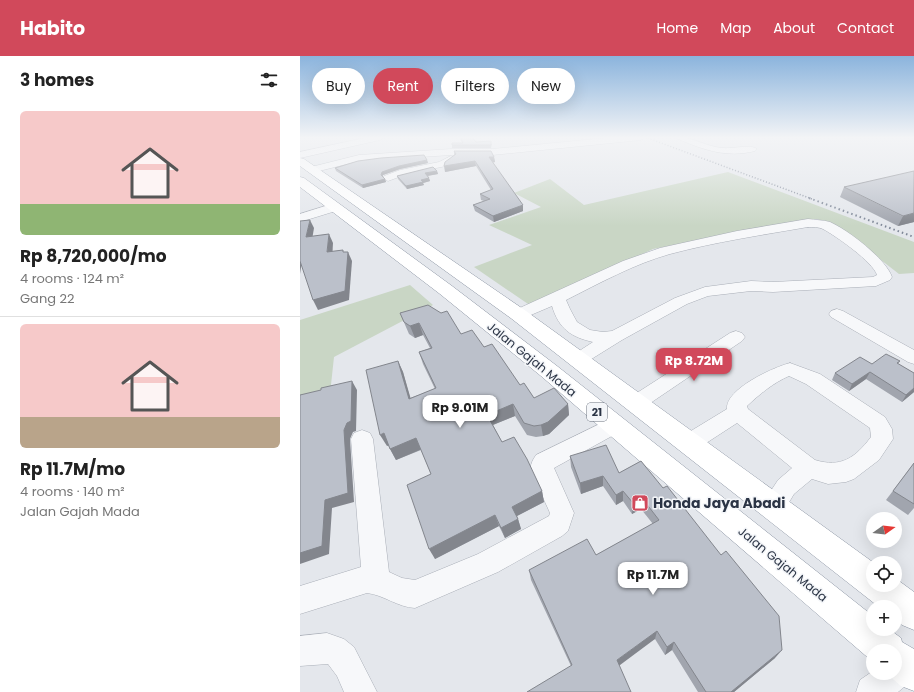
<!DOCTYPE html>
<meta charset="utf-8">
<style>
:root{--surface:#fff;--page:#f2f2f2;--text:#222;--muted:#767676;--line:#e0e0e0;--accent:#d1495b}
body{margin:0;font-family:Poppins,sans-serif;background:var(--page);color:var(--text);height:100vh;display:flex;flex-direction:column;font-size:15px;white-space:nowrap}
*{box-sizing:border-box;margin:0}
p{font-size:13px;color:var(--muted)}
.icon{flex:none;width:22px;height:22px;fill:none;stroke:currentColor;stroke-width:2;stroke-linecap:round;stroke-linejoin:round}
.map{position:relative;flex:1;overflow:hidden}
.panel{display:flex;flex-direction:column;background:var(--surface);width:300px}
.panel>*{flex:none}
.hud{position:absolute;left:12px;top:12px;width:380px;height:36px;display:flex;gap:8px}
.needle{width:26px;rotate:76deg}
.controls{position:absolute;left:566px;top:456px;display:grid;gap:8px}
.controls a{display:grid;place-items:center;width:36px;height:36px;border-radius:50%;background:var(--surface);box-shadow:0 4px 16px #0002;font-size:20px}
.price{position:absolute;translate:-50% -34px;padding:0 9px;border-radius:8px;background:#fff;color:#222;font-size:13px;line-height:26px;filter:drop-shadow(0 1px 2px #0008)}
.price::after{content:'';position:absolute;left:50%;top:24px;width:12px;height:9px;margin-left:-6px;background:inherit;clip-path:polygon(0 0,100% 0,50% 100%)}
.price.on{background:var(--accent);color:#fff}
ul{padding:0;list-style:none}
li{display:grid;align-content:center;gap:8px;height:212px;padding:0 20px}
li+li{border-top:1px solid var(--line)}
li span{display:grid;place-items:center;height:124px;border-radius:6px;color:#555}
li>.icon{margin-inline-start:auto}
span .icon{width:72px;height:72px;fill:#fffc;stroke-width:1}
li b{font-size:17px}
h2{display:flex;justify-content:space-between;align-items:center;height:48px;padding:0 20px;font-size:17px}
.tag{padding:0 14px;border-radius:18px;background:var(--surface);box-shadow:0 4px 16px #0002;font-size:14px;line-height:36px}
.tag.on{background:var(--accent);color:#fff}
header{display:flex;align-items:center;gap:24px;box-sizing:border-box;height:56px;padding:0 20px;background:var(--accent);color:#fff}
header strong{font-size:19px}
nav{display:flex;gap:22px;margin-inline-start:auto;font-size:14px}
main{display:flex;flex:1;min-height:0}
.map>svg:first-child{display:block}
.green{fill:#c9d6c5}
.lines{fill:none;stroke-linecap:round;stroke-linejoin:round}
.minor-casing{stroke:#a9aeb7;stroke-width:1}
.highway-casing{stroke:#8b94a3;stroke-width:1}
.minor{fill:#f7f8fa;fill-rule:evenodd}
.highway{fill:#fff;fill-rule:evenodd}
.rail-far1{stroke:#7d8696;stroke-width:1.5;stroke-dasharray:1 2;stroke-linecap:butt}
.rail{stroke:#7d8696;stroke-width:2;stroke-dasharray:1.5 3;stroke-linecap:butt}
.wall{fill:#a1a5ae}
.shaded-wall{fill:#83868d}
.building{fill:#bbc0ca;stroke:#83868d}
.labels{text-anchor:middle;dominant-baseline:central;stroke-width:3;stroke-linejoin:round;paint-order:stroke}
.shield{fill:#f4f6f9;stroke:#676e7b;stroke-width:1}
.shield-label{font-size:11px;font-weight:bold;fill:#2b3445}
.street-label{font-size:12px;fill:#2b3445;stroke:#f4f6f9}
.near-poi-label{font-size:14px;font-weight:bold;fill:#2b3445;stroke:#f4f6f9;text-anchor:start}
</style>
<header>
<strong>Habito</strong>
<nav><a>Home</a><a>Map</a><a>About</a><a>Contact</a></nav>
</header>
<main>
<section class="panel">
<h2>3 homes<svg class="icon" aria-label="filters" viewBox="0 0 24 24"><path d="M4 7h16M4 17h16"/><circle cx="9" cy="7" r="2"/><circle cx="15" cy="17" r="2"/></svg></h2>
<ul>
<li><span style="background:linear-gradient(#f6c9c9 75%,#8fb573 0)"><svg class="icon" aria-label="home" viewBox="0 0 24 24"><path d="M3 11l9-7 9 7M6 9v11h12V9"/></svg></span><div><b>Rp 8,720,000/mo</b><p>4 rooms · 124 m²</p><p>Gang 22</p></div></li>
<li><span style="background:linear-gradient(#f6c9c9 75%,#b9a48a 0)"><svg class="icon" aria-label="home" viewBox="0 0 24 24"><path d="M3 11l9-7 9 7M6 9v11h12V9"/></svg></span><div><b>Rp 11.7M/mo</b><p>4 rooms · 140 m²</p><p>Jalan Gajah Mada</p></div></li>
</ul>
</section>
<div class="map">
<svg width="614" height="636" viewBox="0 0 614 636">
<rect width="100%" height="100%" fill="#e4e7ec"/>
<!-- green -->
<g class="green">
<polygon points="428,116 614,186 614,217 599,218 536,169 517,163 503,164 353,193 231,250 174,211 232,189 189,169 241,151 214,137 250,123 284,149"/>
<polygon points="110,229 133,249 34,301 30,338 0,345 0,264"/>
</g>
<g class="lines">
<!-- minor casing -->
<g class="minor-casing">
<g id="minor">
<polygon points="69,81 84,81 80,84 0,102 0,96"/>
<polygon points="316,81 345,81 341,84 192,99 151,99 59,105 11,117 6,114 7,112 59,99 151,93 192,93"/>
<path d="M377,81C394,81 406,91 423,92C431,93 452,88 457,93L455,95C427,102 404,94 378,83Z"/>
<polygon points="151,100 156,103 146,110 107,118 88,125 83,122 84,120 100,114 139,106"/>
<polygon points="35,147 39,148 41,151 39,154 0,166 0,158"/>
<path d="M508,163C515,164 523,164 530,166C548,174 586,203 592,221L590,224L576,230L473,236L451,235L408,240L387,248L322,284L285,307L279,309L273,307L270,303L273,299L293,286C271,281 259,273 252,250L219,264L213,263L211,259L213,255L323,205L360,192L437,175ZM508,171C513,171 519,171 523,173C536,180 573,206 577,219L573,221L473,226L451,225L405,231L375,242L312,275L303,276L290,274L277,266L270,253L266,244C300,227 334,208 370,198C415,186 462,179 508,171Z"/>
<polygon points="537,253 543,255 614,294 614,308 608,306 531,261 529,258 531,255"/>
<polygon points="436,275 442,277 445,281 442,285 343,352 336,354 329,352 326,347 329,342 430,277"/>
<path d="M490,307L520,318L585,361L592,373L593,383L579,404L554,423L546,426L528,428L512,423L494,438L482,458L473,461L464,458L461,450L478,424L492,412L437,367L397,393L389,396L381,393L378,387L381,381L427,353C425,333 474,311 490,307ZM489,320L506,328L570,372L571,381C555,402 541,412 515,404L448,353L447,350C460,338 473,327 489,320Z"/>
<path d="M314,361L321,363L325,369L321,375L254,412L274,457L268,475L262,480L198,516L115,552C97,551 84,539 67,537L0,558V530L61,511L51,383L54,377L62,374L70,377L73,383L89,516L102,522L115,524L178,498L249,460L250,457L231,415C230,409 232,405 236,399Z"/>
<polygon points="27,577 44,583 54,591 77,636 44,636 37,620 28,608 0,610 0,580"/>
<polygon points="606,593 614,597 614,623 598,636 556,636 560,624 573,615 573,617 595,617 595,598"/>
</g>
</g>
<!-- highway casing -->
<g class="highway-casing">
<g id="highway">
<polygon points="0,102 4,103 226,255 574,507 573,529 595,529 595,522 614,536 614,574 602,569 595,563 595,551 579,551 212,263 0,110"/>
<polygon points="0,121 4,122 152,230 257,310 573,560 573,573 589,573 601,582 602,586 614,593 614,635 601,630 586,617 595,617 595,595 573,595 573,606 241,320 140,238 0,131"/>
</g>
</g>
<!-- minor -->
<use href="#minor" class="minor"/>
<!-- highway -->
<use href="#highway" class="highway"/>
<!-- rail-far1 -->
<polyline class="rail-far1" points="345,81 512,143"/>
<!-- rail -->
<polyline class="rail" points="509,142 614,181"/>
</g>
<!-- wall -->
<g class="wall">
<polygon points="161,83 176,86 192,88 191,92 152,92 152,89 162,87"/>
<polygon points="154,95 194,101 195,106 192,107 223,155 194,166 175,155 173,149 184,145 181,144 180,138 191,134 176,110 145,116 154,99"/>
<polygon points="127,104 128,107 100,113 83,119 82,121 85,123 86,126 63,132 36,115 35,112"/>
<polygon points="137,115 138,118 128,120 130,125 123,127 124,129 107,133 98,123 97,120"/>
<polygon points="544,131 614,166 598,170 540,141"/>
<polygon points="100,257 161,278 184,291 220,329 234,342 268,348 269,359 249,378 243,380 236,381 227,379 215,360 193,369 202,386 242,435 244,446 217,460 218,463 221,473 205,482 199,470 135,503 131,418 121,394 96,404 88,389 87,390 98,305 103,316 110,342 135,333 123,308 119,296 130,292 123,279 115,282 109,278"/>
<polygon points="600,305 598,308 614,317 614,336 602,346 566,323 549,335 532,324 535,317 572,308"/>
<polygon points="270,400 319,417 341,405 475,602 434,636 398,636 372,594 365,599 355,583 271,610 231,524 229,514 296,499 353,468 341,453 332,458 323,445 316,449 303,430 281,438 271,411"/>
<polygon points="614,407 614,452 608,459 586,444"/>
</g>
<!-- shaded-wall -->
<g class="shaded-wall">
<polygon points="189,101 194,101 195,106 189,107"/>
<polygon points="127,104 128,107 100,113 83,119 82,122 81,119 82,116 99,110"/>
<polygon points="175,105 176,110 145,116 144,110"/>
<polygon points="137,115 138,118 126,120 125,117"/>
<polygon points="129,122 130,125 123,127 124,129 107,133 106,130 121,124"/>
<polygon points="85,123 86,126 63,132 62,129"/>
<polygon points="223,149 223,155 194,166 193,160"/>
<polygon points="614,157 614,166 598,170 603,160"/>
<polygon points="10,164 14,172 11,190 6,181"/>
<polygon points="29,178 33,187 32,205 27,196"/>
<polygon points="48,196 52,205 49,244 18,254 13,244"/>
<polygon points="0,201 2,205 0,218"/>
<polygon points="119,267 123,279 115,282 110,270"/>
<polygon points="98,305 103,316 114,354 109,343"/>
<polygon points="570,316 566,323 549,335 552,328"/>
<polygon points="52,325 57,334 56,375 53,376 50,383 54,446 32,452 29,498 0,508 0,497 44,374"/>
<polygon points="614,332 614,336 602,346 606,339"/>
<polygon points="213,348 215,360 190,370 187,359"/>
<polygon points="268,348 269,359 249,378 243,380 241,369"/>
<polygon points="84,377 90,389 87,390 80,379"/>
<polygon points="116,382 122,393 96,404 90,393"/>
<polygon points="303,420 303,430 281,438 280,427"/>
<polygon points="242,435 244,446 215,461 212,451"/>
<polygon points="323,435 323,445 316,449 316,439"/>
<polygon points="342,442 341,453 332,458 333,447"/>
<polygon points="195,459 199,470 135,503 129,493"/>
<polygon points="218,463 221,473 205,482 201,472"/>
<polygon points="357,575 355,583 316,612 317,604"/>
<polygon points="374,586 372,594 365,599 367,591"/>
<polygon points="482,594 475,602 434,636 431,636"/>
</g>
<!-- building -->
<g class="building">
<polygon points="164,81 172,81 176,86 191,85 191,89 152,89 152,87 163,87 161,83"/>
<polygon points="154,95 191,95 194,101 189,101 223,149 193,160 173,149 190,143 180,138 193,133 175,105 144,110 145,106 156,98"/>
<polygon points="124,99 127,104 99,110 82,116 81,119 85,123 62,129 35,112 58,105 81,102"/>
<polygon points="133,111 137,115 125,117 129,122 121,124 123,126 106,130 97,120"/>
<polygon points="614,115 614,157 603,160 544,131"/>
<polygon points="10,164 6,181 29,178 27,196 43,194 43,196 48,196 45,235 13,244 0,205 0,165"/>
<polygon points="128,249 141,257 147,255 161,278 172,274 184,291 192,288 220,329 224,327 234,342 254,332 268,348 248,366 241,369 234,370 224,367 213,348 187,359 202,386 214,381 227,403 242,435 212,451 218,463 201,472 195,459 129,493 107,429 131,418 116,382 90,393 84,377 80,379 66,314 98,305 109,343 136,332 119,296 132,292 119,267 110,270 104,266 100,257"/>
<polygon points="586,298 600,305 597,307 614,317 614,332 606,339 570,316 552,328 535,317 560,301 572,308"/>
<polygon points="52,325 51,365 47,367 44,374 48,437 25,444 22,490 0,497 0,339 21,334 21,332"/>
<polygon points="306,389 319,417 341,405 363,432 367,430 421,499 426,495 479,560 482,594 431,636 406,636 374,586 367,591 357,575 317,604 331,636 227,636 272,609 229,514 287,483 296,499 359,464 342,442 333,447 323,435 316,439 303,420 280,427 270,400"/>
<polygon points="614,407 614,448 593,435"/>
</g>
<!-- sky -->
<linearGradient id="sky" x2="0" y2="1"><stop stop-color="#8bb4dd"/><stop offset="0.48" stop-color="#f3f4f6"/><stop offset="1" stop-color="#f3f4f6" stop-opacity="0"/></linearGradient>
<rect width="614" height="170" fill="url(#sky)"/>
<!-- icons -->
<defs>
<g id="shop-square" transform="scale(0.9)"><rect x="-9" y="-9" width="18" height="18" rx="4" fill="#d1495b" stroke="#f4f6f9"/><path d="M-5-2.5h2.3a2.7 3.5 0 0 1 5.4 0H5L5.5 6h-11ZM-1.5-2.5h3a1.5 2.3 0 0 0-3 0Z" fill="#fff"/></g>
</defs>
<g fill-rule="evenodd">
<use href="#shop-square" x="340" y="447"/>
</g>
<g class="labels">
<!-- shield labels -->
<rect class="shield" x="287" y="347" width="20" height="18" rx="3"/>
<g class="shield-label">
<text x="297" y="356">21</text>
</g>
<!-- street labels -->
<g class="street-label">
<text transform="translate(232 303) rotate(39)">Jalan Gajah Mada</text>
<text transform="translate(483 508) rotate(39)">Jalan Gajah Mada</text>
</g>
<!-- near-poi labels -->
<g class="near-poi-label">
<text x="353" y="447">Honda Jaya Abadi</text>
</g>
</g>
</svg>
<div class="controls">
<a><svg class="needle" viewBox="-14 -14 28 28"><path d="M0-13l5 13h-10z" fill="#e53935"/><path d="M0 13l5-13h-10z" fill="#767676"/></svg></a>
<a><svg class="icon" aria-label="locate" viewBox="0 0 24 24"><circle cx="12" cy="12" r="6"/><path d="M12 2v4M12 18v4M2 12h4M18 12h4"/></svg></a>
<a>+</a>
<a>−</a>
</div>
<b class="price on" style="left:394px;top:326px">Rp 8.72M</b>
<b class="price" style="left:160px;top:373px">Rp 9.01M</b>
<b class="price" style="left:353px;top:540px">Rp 11.7M</b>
<div class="hud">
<a class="tag">Buy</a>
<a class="tag on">Rent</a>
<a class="tag">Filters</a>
<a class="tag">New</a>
</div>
</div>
</main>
